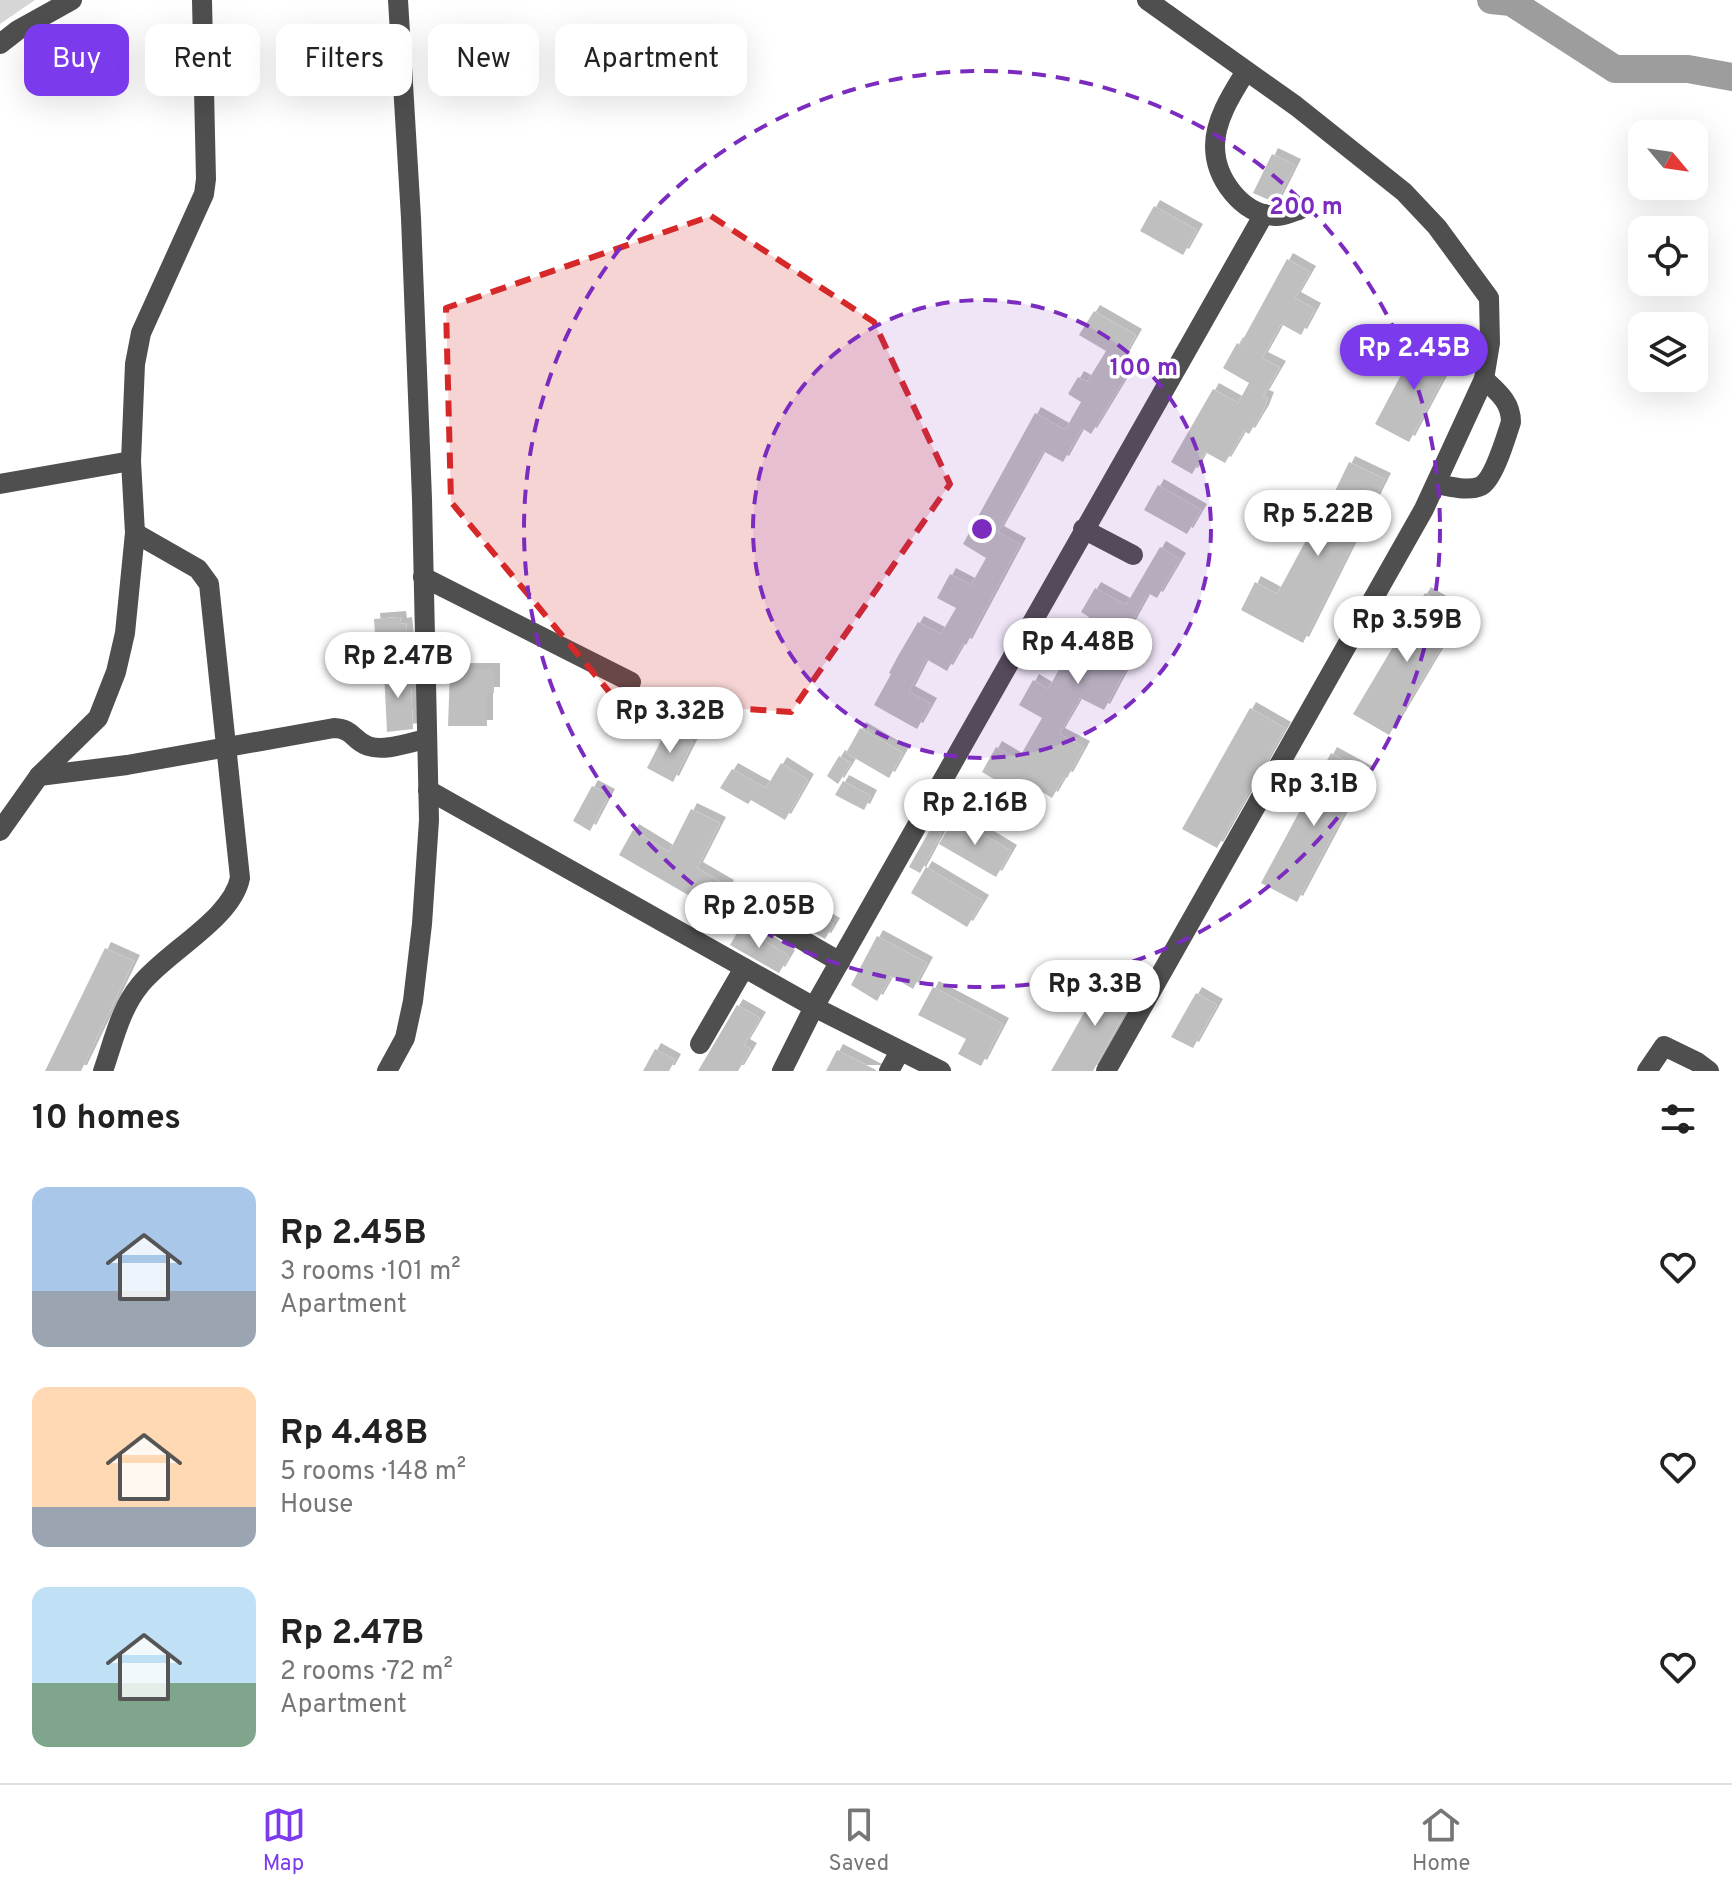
<!DOCTYPE html>
<meta charset="utf-8">
<style>
:root{--surface:#fff;--page:#f6f6f6;--text:#222;--muted:#767676;--line:#e0e0e0;--accent:#7c3aed}
body{margin:0;font-family:Overpass,sans-serif;background:var(--page);color:var(--text);height:100vh;display:flex;flex-direction:column;font-size:30px;white-space:nowrap}
*{box-sizing:border-box;margin:0}
p{font-size:26px;color:var(--muted)}
.icon{flex:none;width:44px;height:44px;fill:none;stroke:currentColor;stroke-width:2;stroke-linecap:round;stroke-linejoin:round}
.map{position:relative;height:1071px;overflow:hidden}
.details{display:flex;flex-direction:column;background:var(--surface);flex:1}
.details>*{flex:none}
.hud{position:absolute;left:24px;top:24px;width:800px;height:72px;display:flex;gap:16px}
.needle{width:52px;rotate:119deg}
.fabs{position:absolute;left:1628px;top:120px;display:grid;gap:16px}
.fabs a{display:grid;place-items:center;width:80px;height:80px;border-radius:16px;background:var(--surface);box-shadow:0 8px 32px #0002;font-size:40px}
.price{position:absolute;translate:-50% -68px;padding:0 18px;border-radius:28px;background:#fff;color:#222;font-size:26px;line-height:52px;filter:drop-shadow(0 2px 4px #0008)}
.price::after{content:'';position:absolute;left:50%;top:48px;width:24px;height:18px;margin-left:-12px;background:inherit;clip-path:polygon(0 0,100% 0,50% 100%)}
.price.on{background:var(--accent);color:#fff}
ul{padding:0;list-style:none}
li{display:flex;align-items:center;gap:24px;height:200px;padding:0 32px}
li span{display:grid;place-items:center;flex:none;width:224px;height:160px;border-radius:16px;color:#555}
li>.icon{margin-inline-start:auto}
span .icon{width:96px;height:96px;fill:#fffc;stroke-width:1}
li b{font-size:34px}
h2{display:flex;justify-content:space-between;align-items:center;height:96px;padding:0 32px;font-size:34px}
.pill{padding:0 28px;border-radius:16px;background:var(--surface);box-shadow:0 8px 32px #0002;font-size:28px;line-height:72px}
.pill.on{background:var(--accent);color:#fff}
.dock{display:flex;justify-content:space-around;align-items:center;height:112px;border-top:2px solid var(--line);background:var(--surface);font-size:22px;color:var(--muted)}
.dock a{display:grid;justify-items:center;gap:4px}
.dock .on{color:var(--accent)}
.map>svg:first-child{display:block}
.green{fill:#d6d6d6}
.lines{fill:none;stroke-linecap:round;stroke-linejoin:round}
.river{stroke:#9d9d9d;stroke-width:28}
.building{fill:#bfbfbf;filter:url(#shadow)}
.minor{stroke:#4f4f4f;stroke-width:20}
.marked{fill:#d62828;fill-opacity:0.2;stroke:#d62828;stroke-width:6;stroke-dasharray:16 10;stroke-linejoin:round}
.ring{fill:none;stroke:#7b2cbf;stroke-width:4;stroke-dasharray:14 10}
.centre{fill:#7b2cbf;stroke:#fff;stroke-width:4}
.ring-label{font-size:24px;text-anchor:middle;font-weight:bold;fill:#7b2cbf;stroke:#fff;stroke-width:7;stroke-linejoin:round;paint-order:stroke}
</style>
<div class="map">
<svg width="1732" height="1071" viewBox="0 0 1732 1071">
<defs>
<filter id="shadow"><feDropShadow dx="6" dy="-6" stdDeviation="0" flood-color="#0004"/></filter>
</defs>
<rect width="100%" height="100%" fill="#fff"/>
<!-- green -->
<polygon class="green" points="0,0 35,0 0,24"/>
<g class="lines">
<!-- river -->
<polyline class="river" points="1491,0 1511,2 1615,69 1688,69 1732,77"/>
</g>
<!-- building -->
<g class="building">
<polygon points="1272,154 1295,165 1276,203 1253,193"/>
<polygon points="1154,206 1197,230 1183,255 1140,231"/>
<polygon points="1287,259 1310,272 1295,298 1315,309 1301,335 1281,324 1262,358 1280,367 1263,396 1268,398 1263,411 1249,434 1244,431 1225,463 1205,452 1192,474 1171,462 1213,389 1238,403 1249,383 1223,368 1237,343 1240,345"/>
<polygon points="1094,311 1136,335 1115,372 1125,378 1091,434 1082,428 1063,462 1043,451 998,532 1020,544 966,645 963,643 947,671 926,659 909,692 931,704 917,729 874,705 891,674 889,673 898,656 918,622 941,634 956,608 937,598 950,574 971,585 986,558 963,544 1035,413 1065,430 1081,402 1068,394 1078,377 1087,382 1106,351 1079,335"/>
<polygon points="1418,343 1452,361 1409,442 1375,424"/>
<polygon points="1349,462 1385,479 1303,643 1241,610 1255,582 1277,594 1323,509 1326,510"/>
<polygon points="1158,485 1201,510 1187,534 1144,510"/>
<polygon points="1160,547 1180,559 1157,598 1148,593 1122,640 1137,648 1104,710 1080,698 1059,734 1084,747 1067,778 1064,777 1052,798 1031,785 1024,797 982,772 996,747 1018,760 1042,718 1019,705 1033,680 1048,689 1089,617 1081,612 1095,588 1126,605"/>
<polygon points="1425,593 1461,614 1389,735 1353,714"/>
<polygon points="400,617 401,624 406,623 408,641 402,641 403,646 376,648 374,619"/>
<polygon points="410,669 413,729 387,732 384,671"/>
<polygon points="450,669 494,669 494,693 487,693 487,726 448,726"/>
<polygon points="1250,708 1285,728 1217,848 1182,829"/>
<polygon points="860,728 903,753 889,778 846,753"/>
<polygon points="667,729 693,742 673,782 647,768"/>
<polygon points="1331,753 1366,772 1297,902 1261,883"/>
<polygon points="839,756 851,763 838,784 827,776"/>
<polygon points="781,763 808,780 785,820 751,800 748,804 720,788 732,769 766,788"/>
<polygon points="843,781 871,796 864,810 835,795"/>
<polygon points="592,786 609,795 590,831 573,821"/>
<polygon points="691,809 720,823 697,868 728,886 714,910 619,855 633,830 669,852"/>
<polygon points="955,817 1011,851 996,877 939,844"/>
<polygon points="931,828 941,834 920,873 909,867"/>
<polygon points="926,867 983,901 967,927 911,893"/>
<polygon points="791,899 834,924 825,939 782,914"/>
<polygon points="741,926 789,956 779,973 730,945"/>
<polygon points="877,936 927,963 913,989 891,976 877,1001 851,985"/>
<polygon points="105,948 134,961 81,1071 45,1071"/>
<polygon points="1105,976 1135,994 1093,1071 1051,1071"/>
<polygon points="933,987 1003,1024 981,1066 958,1054 966,1039 918,1015"/>
<polygon points="1196,993 1217,1005 1193,1048 1171,1037"/>
<polygon points="737,1005 760,1018 744,1045 751,1049 738,1071 698,1071"/>
<polygon points="655,1049 675,1060 669,1071 643,1071"/>
<polygon points="837,1050 876,1070 876,1071 826,1071"/>
</g>
<g class="lines">
<!-- minor -->
<g class="minor">
<polyline points="0,44 18,30 72,0"/>
<path d="M1246,71C1233,92 1215,119 1215,146C1215,178 1241,214 1275,216C1283,217 1291,212 1299,210"/>
<polyline points="0,484 131,461"/>
<path d="M1436,484C1449,486 1468,492 1481,486C1494,479 1506,437 1511,422C1511,402 1498,392 1484,379"/>
<polyline points="1083,529 1133,555"/>
<polyline points="423,577 631,682"/>
<path d="M39,776L127,765L334,728C354,729 352,740 368,746C385,752 410,742 427,739"/>
<polyline points="428,790 814,1007 782,1071"/>
<polyline points="0,831 39,776 98,718 116,672 125,633 135,533 131,461 135,364 141,333 204,194 206,179 202,0"/>
<polyline points="752,911 840,962"/>
<polyline points="700,1044 744,968"/>
<path d="M103,1071C113,1043 120,1009 140,985C166,952 232,919 240,878L209,584L198,569L135,533"/>
<polyline points="387,1071 405,1038 413,1001 422,924 429,820 422,499 411,218 398,0"/>
<polyline points="889,1071 900,1051"/>
<polyline points="941,1071 814,1007 1264,214"/>
<polyline points="1106,1071 1424,509 1484,379 1490,343 1489,298 1437,227 1404,192 1296,106 1147,0"/>
<polyline points="1647,1071 1664,1046 1697,1062 1709,1071"/>
</g>
</g>
<!-- marked area -->
<path class="marked" d="M711,216L874,322L950,484L791,712L616,700L451,502L446,308Z"/>
<!-- distance rings -->
<circle cx="982" cy="529" r="229" fill="#7b2cbf" fill-opacity=".12"/>
<g class="ring">
<circle cx="982" cy="529" r="229"/>
<circle cx="982" cy="529" r="458"/>
</g>
<circle cx="982" cy="529" r="12" class="centre"/>
<g class="ring-label">
<text x="1306" y="214">200 m</text>
<text x="1144" y="375">100 m</text>
</g>
</svg>
<div class="fabs">
<a><svg class="needle" viewBox="-14 -14 28 28"><path d="M0-13l5 13h-10z" fill="#e53935"/><path d="M0 13l5-13h-10z" fill="#767676"/></svg></a>
<a><svg class="icon" aria-label="locate" viewBox="0 0 24 24"><circle cx="12" cy="12" r="6"/><path d="M12 2v4M12 18v4M2 12h4M18 12h4"/></svg></a>
<a><svg class="icon" aria-label="layers" viewBox="0 0 24 24"><path d="M12 4l9 5-9 5-9-5zM3 14l9 5 9-5"/></svg></a>
</div>
<b class="price on" style="left:1414px;top:392px">Rp 2.45B</b>
<b class="price" style="left:1318px;top:558px">Rp 5.22B</b>
<b class="price" style="left:1407px;top:664px">Rp 3.59B</b>
<b class="price" style="left:1078px;top:686px">Rp 4.48B</b>
<b class="price" style="left:398px;top:700px">Rp 2.47B</b>
<b class="price" style="left:670px;top:755px">Rp 3.32B</b>
<b class="price" style="left:1314px;top:828px">Rp 3.1B</b>
<b class="price" style="left:975px;top:847px">Rp 2.16B</b>
<b class="price" style="left:759px;top:950px">Rp 2.05B</b>
<b class="price" style="left:1095px;top:1028px">Rp 3.3B</b>
<div class="hud">
<a class="pill on">Buy</a>
<a class="pill">Rent</a>
<a class="pill">Filters</a>
<a class="pill">New</a>
<a class="pill">Apartment</a>
</div>
</div>
<section class="details">
<h2>10 homes<svg class="icon" aria-label="filters" viewBox="0 0 24 24"><path d="M4 7h16M4 17h16"/><circle cx="9" cy="7" r="2"/><circle cx="15" cy="17" r="2"/></svg></h2>
<ul>
<li><span style="background:linear-gradient(#a9c7e8 65%,#9aa5b1 0)"><svg class="icon" aria-label="home" viewBox="0 0 24 24"><path d="M3 11l9-7 9 7M6 9v11h12V9"/></svg></span><div><b>Rp 2.45B</b><p>3 rooms · 101 m²</p><p>Apartment</p></div><svg class="icon" aria-label="heart" viewBox="0 0 24 24"><path d="M12 20l-8-8c-3-5 5-10 8-4 3-6 11-1 8 4z"/></svg></li>
<li><span style="background:linear-gradient(#ffd9b3 75%,#9aa5b1 0)"><svg class="icon" aria-label="home" viewBox="0 0 24 24"><path d="M3 11l9-7 9 7M6 9v11h12V9"/></svg></span><div><b>Rp 4.48B</b><p>5 rooms · 148 m²</p><p>House</p></div><svg class="icon" aria-label="heart" viewBox="0 0 24 24"><path d="M12 20l-8-8c-3-5 5-10 8-4 3-6 11-1 8 4z"/></svg></li>
<li><span style="background:linear-gradient(#bfe0f5 60%,#7fa58c 0)"><svg class="icon" aria-label="home" viewBox="0 0 24 24"><path d="M3 11l9-7 9 7M6 9v11h12V9"/></svg></span><div><b>Rp 2.47B</b><p>2 rooms · 72 m²</p><p>Apartment</p></div><svg class="icon" aria-label="heart" viewBox="0 0 24 24"><path d="M12 20l-8-8c-3-5 5-10 8-4 3-6 11-1 8 4z"/></svg></li>
</ul>
</section>
<nav class="dock">
<a class="on"><svg class="icon" aria-label="map" viewBox="0 0 24 24"><path d="M3 6l6-2 6 2 6-2v14l-6 2-6-2-6 2zM9 4v14M15 6v14"/></svg>Map</a>
<a><svg class="icon" aria-label="saved" viewBox="0 0 24 24"><path d="M7 4h10v16l-5-4-5 4z"/></svg>Saved</a>
<a><svg class="icon" aria-label="home" viewBox="0 0 24 24"><path d="M3 11l9-7 9 7M6 9v11h12V9"/></svg>Home</a>
</nav>
